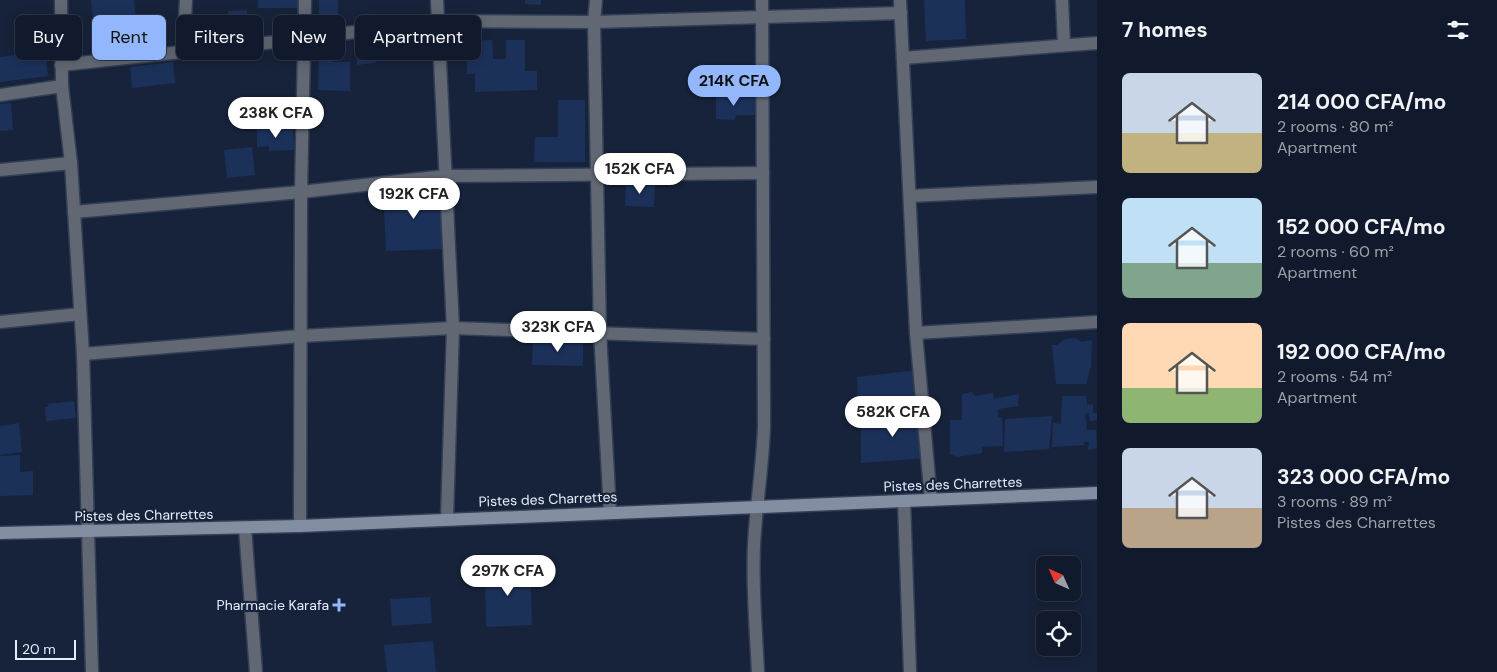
<!DOCTYPE html>
<meta charset="utf-8">
<style>
:root{--surface:#111a2c;--page:#1a2334;--text:#f1f3f6;--muted:#9ca1a9;--line:#303848;--accent:#92b7fd}
body{margin:0;font-family:"DM Sans",sans-serif;background:var(--page);color:var(--text);height:100vh;display:flex;flex-direction:column;font-size:19px;white-space:nowrap}
*{box-sizing:border-box;margin:0}
p{font-size:16px;color:var(--muted)}
.icon{flex:none;width:28px;height:28px;fill:none;stroke:currentColor;stroke-width:2;stroke-linecap:round;stroke-linejoin:round}
.map{position:relative;flex:1;overflow:hidden}
.details{display:flex;flex-direction:column;background:var(--surface);width:400px}
.details>*{flex:none}
.banner{position:absolute;left:15px;top:15px;width:475px;height:45px;display:flex;gap:10px}
.needle{width:32px;rotate:315deg}
.controls{position:absolute;left:1036px;top:556px;display:grid;gap:10px}
.controls a{display:grid;place-items:center;width:45px;height:45px;border-radius:8px;background:var(--surface);box-shadow:0 2px 12px #0003,0 0 0 1px var(--line);font-size:25px}
.scale{position:absolute;left:15px;bottom:12px;width:61px;box-sizing:border-box;padding-left:5px;border:2px solid #e4edfd;border-top:0;font-size:14px;line-height:18px;white-space:nowrap;color:#e4edfd;-webkit-text-stroke:4px #17233a;paint-order:stroke}
.price{position:absolute;translate:-50% -42px;padding:0 11px;border-radius:18px;background:#fff;color:#222;font-size:16px;line-height:32px;filter:drop-shadow(0 1px 2px #0008)}
.price::after{content:'';position:absolute;left:50%;top:30px;width:15px;height:11px;margin-left:-8px;background:inherit;clip-path:polygon(0 0,100% 0,50% 100%)}
.price.on{background:var(--accent);color:#111}
ul{padding:0;list-style:none}
li{display:flex;align-items:center;gap:15px;height:125px;padding:0 25px}
li span{display:grid;place-items:center;flex:none;width:140px;height:100px;border-radius:8px;color:#555}
li>.icon{margin-inline-start:auto}
span .icon{width:60px;height:60px;fill:#fffc;stroke-width:1}
li b{font-size:21px}
h2{display:flex;justify-content:space-between;align-items:center;height:60px;padding:0 25px;font-size:21px}
.chip{padding:0 18px;border-radius:8px;background:var(--surface);box-shadow:0 2px 12px #0003,0 0 0 1px var(--line);font-size:18px;line-height:45px}
.chip.on{background:var(--accent);color:#111}
main{display:flex;flex:1;min-height:0}
.map>svg:first-child{display:block}
.building{fill:#1c315a}
.lines{fill:none;stroke-linecap:round;stroke-linejoin:round}
.minor-casing{stroke:#343f55;stroke-width:15}
.secondary-casing{stroke:#343f55;stroke-width:15}
.minor{stroke:#616874;stroke-width:12}
.secondary{stroke:#838ea2;stroke-width:12}
.poi-dot{fill:#92b7fd;stroke:#17233a;stroke-width:2}
.labels{text-anchor:middle;dominant-baseline:central;stroke-width:4.5;stroke-linejoin:round;paint-order:stroke}
.street-label{font-size:14px;fill:#e4edfd;stroke:#17233a}
.poi-label{font-size:14px;fill:#e4edfd;stroke:#17233a;text-anchor:end}
</style>
<main>
<div class="map">
<svg width="1097" height="672" viewBox="0 0 1097 672">
<rect width="100%" height="100%" fill="#17233a"/>
<!-- building -->
<g class="building">
<polygon points="91,0 134,0 136,22 94,27"/>
<rect x="258" y="0" width="40" height="8"/>
<rect x="319" y="0" width="19" height="17"/>
<polygon points="525,0 541,0 541,5 525,4"/>
<polygon points="924,0 965,0 966,39 926,41"/>
<polygon points="247,10 248,22 229,23 228,11"/>
<polygon points="492,40 493,59 506,59 506,40 525,40 525,71 537,71 537,90 475,92 475,74 467,74 467,41"/>
<polygon points="374,42 376,63 357,65 356,44"/>
<polygon points="319,46 334,46 333,62 350,62 350,91 318,90"/>
<polygon points="45,51 48,76 0,82 0,57"/>
<polygon points="173,62 175,83 132,88 130,67"/>
<polygon points="716,97 755,97 755,115 736,115 735,120 716,119"/>
<polygon points="292,98 293,111 268,112 267,99"/>
<polygon points="558,100 585,100 585,162 534,162 535,137 558,137"/>
<polygon points="11,103 13,130 0,131 0,104"/>
<polygon points="293,127 294,150 269,151 269,146 257,147 257,129"/>
<polygon points="252,147 255,175 227,178 224,150"/>
<polygon points="626,184 655,185 654,207 625,206"/>
<polygon points="442,188 445,249 386,251 383,190"/>
<polygon points="1075,338 1082,342 1092,340 1091,366 1086,384 1056,384 1052,345 1057,345 1065,339"/>
<polygon points="533,340 583,341 583,366 532,365"/>
<polygon points="920,370 920,412 858,417 857,377"/>
<polygon points="972,392 975,396 993,393 994,399 1019,394 1018,406 998,409 998,417 1002,418 1003,446 982,447 982,453 957,457 950,454 950,420 962,420 962,394"/>
<polygon points="1062,396 1086,396 1087,405 1093,404 1093,413 1097,413 1097,420 1090,421 1089,413 1085,414 1087,430 1096,430 1097,448 1088,450 1089,442 1083,442 1085,445 1052,447 1053,423 1061,424"/>
<polygon points="74,401 76,418 46,421 45,407 48,407 48,404"/>
<polygon points="923,412 927,458 861,463 861,418"/>
<polygon points="1052,416 1049,449 1004,452 1005,419"/>
<polygon points="19,423 22,452 0,455 0,426"/>
<polygon points="20,455 20,472 33,471 33,495 0,496 0,456"/>
<polygon points="530,567 532,625 486,627 485,569"/>
<polygon points="430,597 432,623 392,626 390,599"/>
<polygon points="433,641 436,672 387,672 384,645"/>
</g>
<g class="lines">
<!-- minor casing -->
<g class="minor-casing">
<g id="minor">
<polyline points="61,0 62,86 71,163 83,354 92,672"/>
<polyline points="437,0 453,328 447,518"/>
<polyline points="596,0 594,22 600,332 610,511"/>
<polyline points="900,0 916,333 931,500"/>
<polyline points="1062,0 1064,45"/>
<polyline points="183,53 186,0"/>
<polyline points="903,58 1097,43"/>
<polyline points="61,65 302,39 437,21 594,22 901,13"/>
<polyline points="0,95 62,86"/>
<polyline points="0,170 71,163"/>
<polyline points="910,196 1097,187"/>
<polyline points="74,212 301,192 445,176 763,173"/>
<polyline points="0,322 80,314"/>
<polyline points="916,333 1097,322"/>
<polyline points="83,354 301,336 453,328 764,339"/>
<polyline points="904,501 910,672"/>
<polyline points="300,526 301,192 305,0"/>
<polyline points="245,528 256,672"/>
<path d="M758,672C756,630 752,587 754,545C756,505 763,465 764,425L762,0"/>
</g>
</g>
<!-- secondary casing -->
<g class="secondary-casing">
<polyline id="secondary" points="0,533 300,526 1097,493"/>
</g>
<!-- minor -->
<use href="#minor" class="minor"/>
<!-- secondary -->
<use href="#secondary" class="secondary"/>
</g>
<!-- markers -->
<path class="poi-dot" d="M336.5 597.5h5v5h5v5h-5v5h-5v-5h-5v-5h5z"/>
<g class="labels">
<!-- street labels -->
<g class="street-label">
<text transform="translate(953 484) rotate(-2)">Pistes des Charrettes</text>
<text transform="translate(548 499) rotate(-2)">Pistes des Charrettes</text>
<text transform="translate(144 515) rotate(-1)">Pistes des Charrettes</text>
</g>
<!-- poi labels -->
<g class="poi-label">
<text x="329" y="605">Pharmacie Karafa</text>
</g>
</g>
</svg>
<div class="controls">
<a><svg class="needle" viewBox="-14 -14 28 28"><path d="M0-13l5 13h-10z" fill="#e53935"/><path d="M0 13l5-13h-10z" fill="#9ca1a9"/></svg></a>
<a><svg class="icon" aria-label="locate" viewBox="0 0 24 24"><circle cx="12" cy="12" r="6"/><path d="M12 2v4M12 18v4M2 12h4M18 12h4"/></svg></a>
</div>
<div class="scale">20 m</div>
<b class="price on" style="left:734px;top:107px">214K CFA</b>
<b class="price" style="left:276px;top:139px">238K CFA</b>
<b class="price" style="left:640px;top:195px">152K CFA</b>
<b class="price" style="left:414px;top:220px">192K CFA</b>
<b class="price" style="left:558px;top:353px">323K CFA</b>
<b class="price" style="left:893px;top:438px">582K CFA</b>
<b class="price" style="left:508px;top:597px">297K CFA</b>
<div class="banner">
<a class="chip">Buy</a>
<a class="chip on">Rent</a>
<a class="chip">Filters</a>
<a class="chip">New</a>
<a class="chip">Apartment</a>
</div>
</div>
<section class="details">
<h2>7 homes<svg class="icon" aria-label="filters" viewBox="0 0 24 24"><path d="M4 7h16M4 17h16"/><circle cx="9" cy="7" r="2"/><circle cx="15" cy="17" r="2"/></svg></h2>
<ul>
<li><span style="background:linear-gradient(#c9d6e8 60%,#c2b280 0)"><svg class="icon" aria-label="home" viewBox="0 0 24 24"><path d="M3 11l9-7 9 7M6 9v11h12V9"/></svg></span><div><b>214 000 CFA/mo</b><p>2 rooms · 80 m²</p><p>Apartment</p></div></li>
<li><span style="background:linear-gradient(#bfe0f5 65%,#7fa58c 0)"><svg class="icon" aria-label="home" viewBox="0 0 24 24"><path d="M3 11l9-7 9 7M6 9v11h12V9"/></svg></span><div><b>152 000 CFA/mo</b><p>2 rooms · 60 m²</p><p>Apartment</p></div></li>
<li><span style="background:linear-gradient(#ffd9b3 65%,#8fb573 0)"><svg class="icon" aria-label="home" viewBox="0 0 24 24"><path d="M3 11l9-7 9 7M6 9v11h12V9"/></svg></span><div><b>192 000 CFA/mo</b><p>2 rooms · 54 m²</p><p>Apartment</p></div></li>
<li><span style="background:linear-gradient(#c9d6e8 60%,#b9a48a 0)"><svg class="icon" aria-label="home" viewBox="0 0 24 24"><path d="M3 11l9-7 9 7M6 9v11h12V9"/></svg></span><div><b>323 000 CFA/mo</b><p>3 rooms · 89 m²</p><p>Pistes des Charrettes</p></div></li>
</ul>
</section>
</main>
